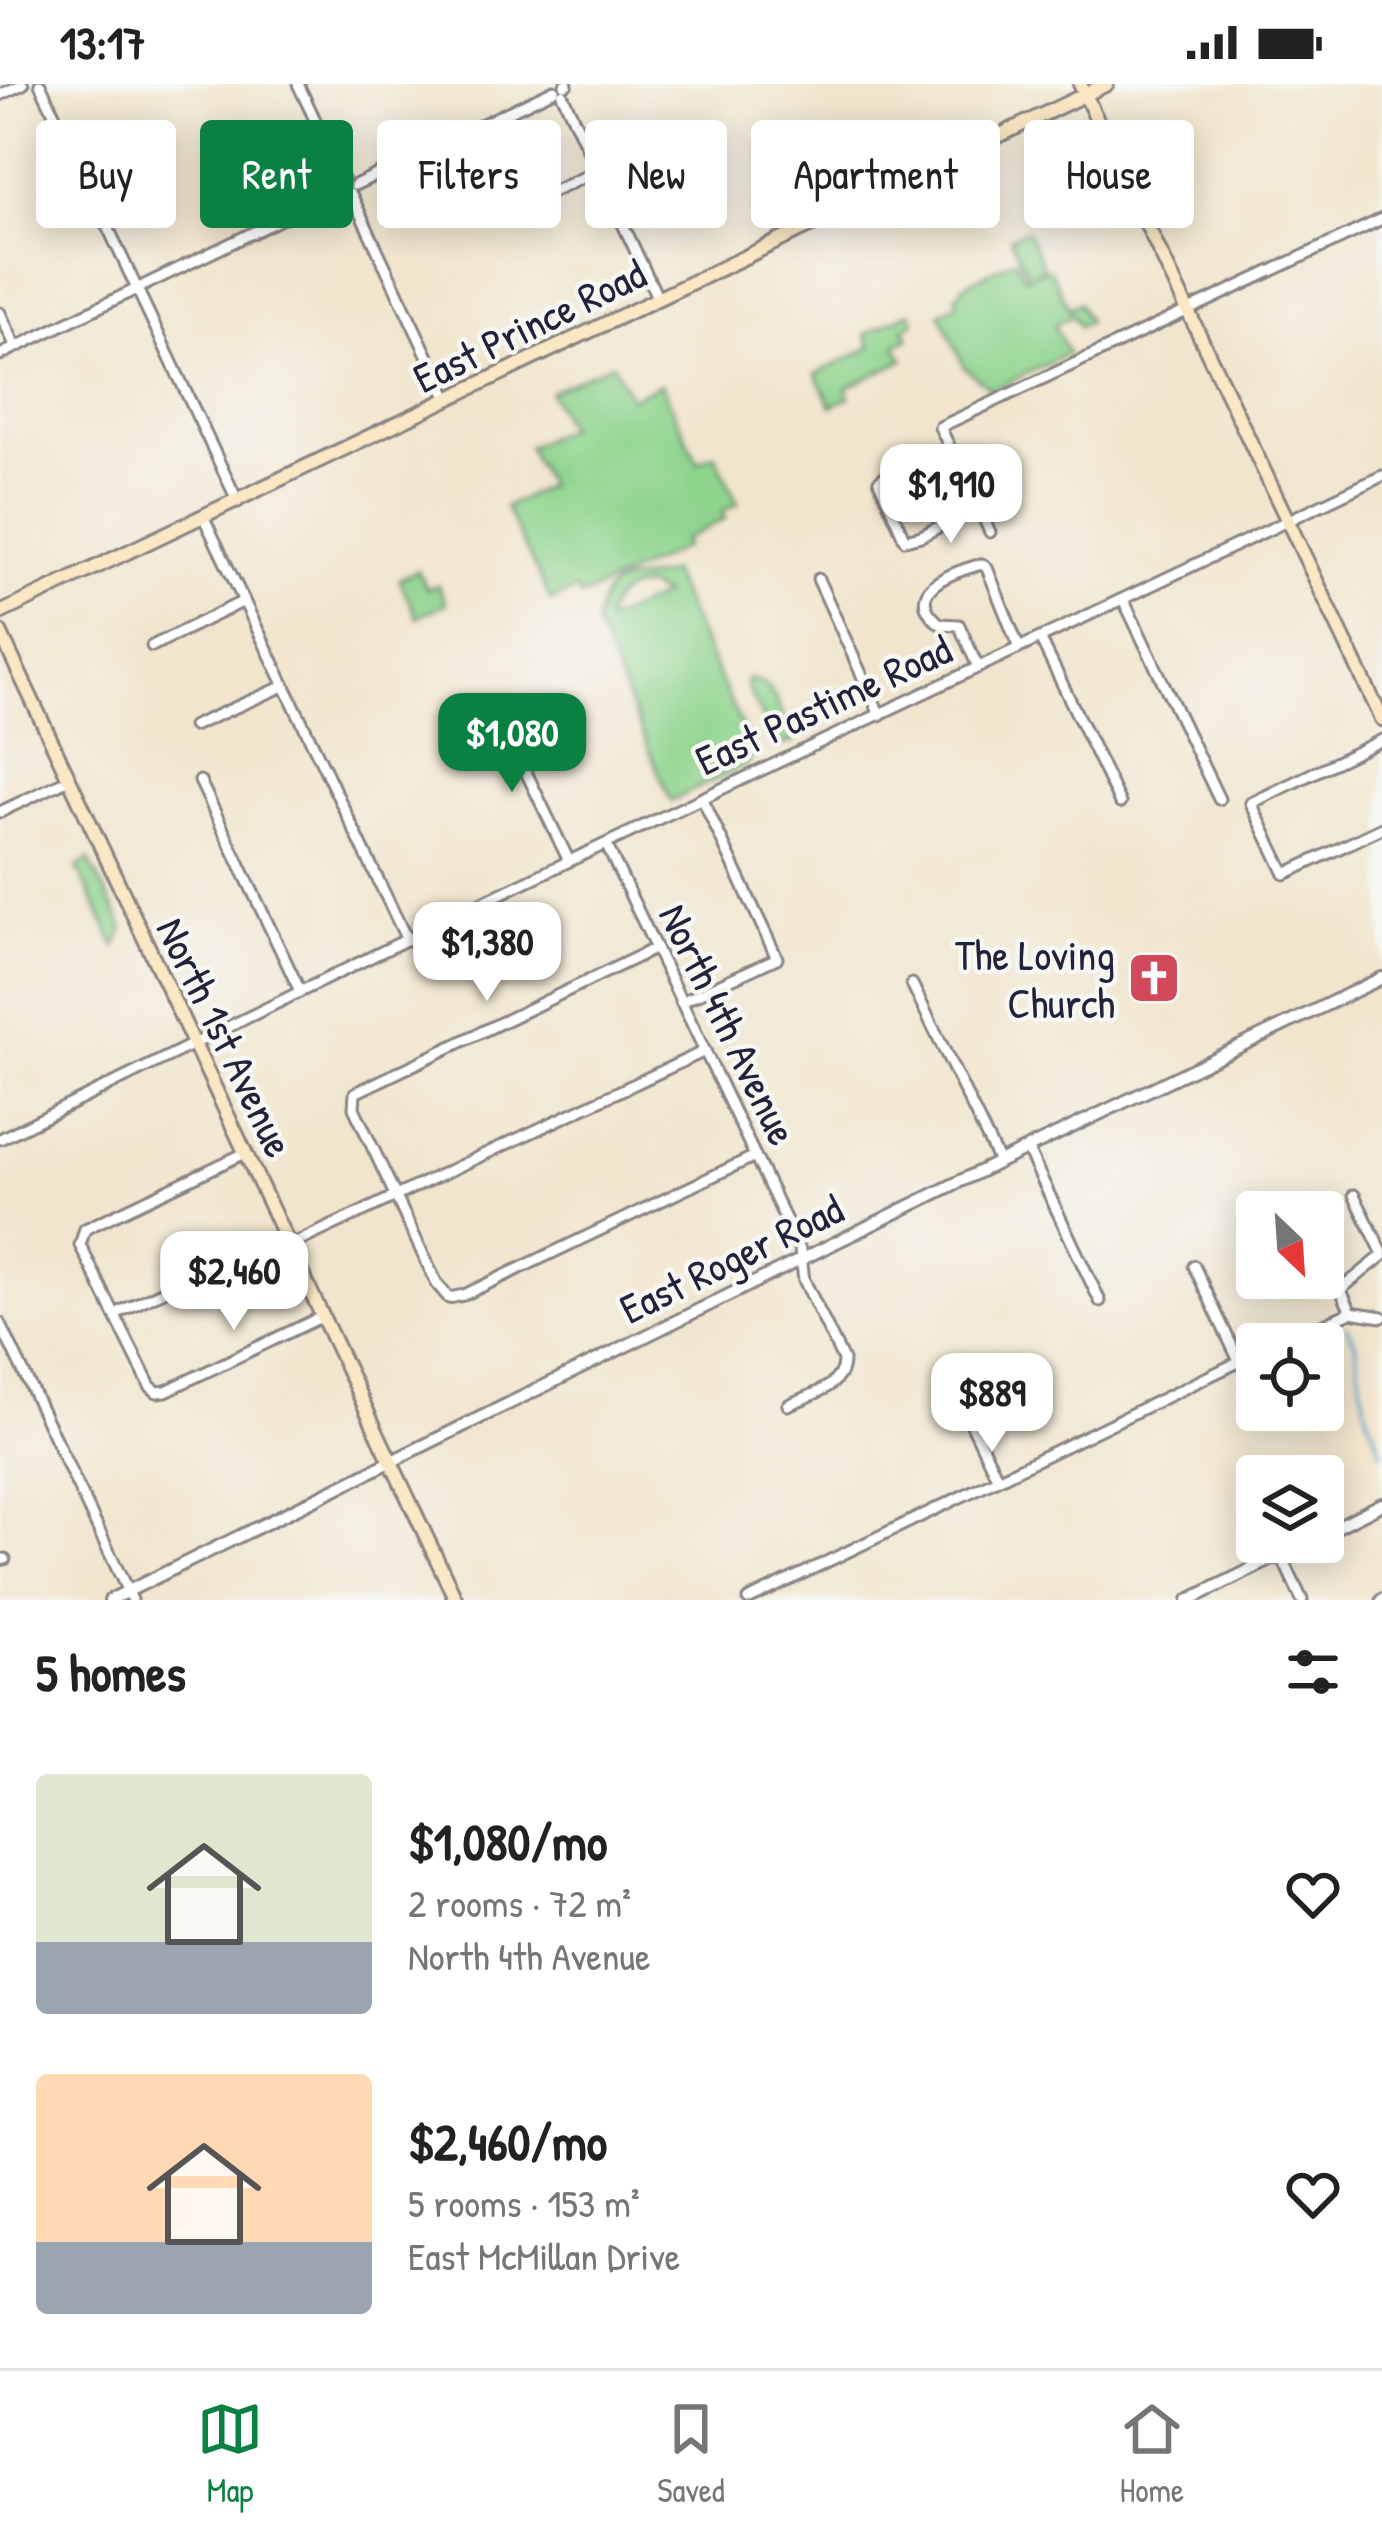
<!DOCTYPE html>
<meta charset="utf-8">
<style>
:root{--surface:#fff;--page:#f6f6f6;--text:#222;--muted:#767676;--line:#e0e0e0;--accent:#0b8043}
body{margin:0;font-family:"Patrick Hand",sans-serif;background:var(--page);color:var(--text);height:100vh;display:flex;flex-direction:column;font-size:45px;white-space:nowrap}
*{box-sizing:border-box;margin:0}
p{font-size:39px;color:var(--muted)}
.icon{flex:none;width:66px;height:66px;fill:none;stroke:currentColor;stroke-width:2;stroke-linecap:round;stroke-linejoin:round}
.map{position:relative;height:1516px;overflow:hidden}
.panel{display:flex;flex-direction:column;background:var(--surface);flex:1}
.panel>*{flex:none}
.top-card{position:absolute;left:36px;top:36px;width:1311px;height:108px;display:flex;gap:24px}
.needle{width:78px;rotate:155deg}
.buttons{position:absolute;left:1236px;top:1107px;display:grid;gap:24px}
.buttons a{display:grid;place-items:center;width:108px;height:108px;border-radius:12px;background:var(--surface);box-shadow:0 6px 30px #0003;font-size:60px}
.price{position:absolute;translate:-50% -102px;padding:0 27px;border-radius:24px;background:#fff;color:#222;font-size:39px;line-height:78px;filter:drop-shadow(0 3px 6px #0008)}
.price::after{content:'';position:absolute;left:50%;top:72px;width:36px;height:27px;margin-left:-18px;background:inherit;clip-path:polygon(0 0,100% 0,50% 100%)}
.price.active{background:var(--accent);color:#fff}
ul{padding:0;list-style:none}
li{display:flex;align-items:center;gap:36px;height:300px;padding:0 36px}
li span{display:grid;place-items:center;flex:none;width:336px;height:240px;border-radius:12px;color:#555}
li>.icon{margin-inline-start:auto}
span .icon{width:144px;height:144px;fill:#fffc;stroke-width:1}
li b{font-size:51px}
h2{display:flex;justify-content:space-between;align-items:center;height:144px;padding:0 36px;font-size:51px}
.tag{padding:0 42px;border-radius:12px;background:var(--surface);box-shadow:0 6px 30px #0003;font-size:42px;line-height:108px}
.tag.active{background:var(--accent);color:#fff}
.status{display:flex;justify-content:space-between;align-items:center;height:84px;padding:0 60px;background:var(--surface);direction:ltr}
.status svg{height:33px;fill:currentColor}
.tabs{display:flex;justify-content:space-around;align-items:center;height:168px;border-top:3px solid var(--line);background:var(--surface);font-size:33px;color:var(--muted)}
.tabs a{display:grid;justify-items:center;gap:6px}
.tabs .active{color:var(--accent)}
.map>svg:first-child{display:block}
.green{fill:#8ed48d;stroke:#587b64;stroke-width:3;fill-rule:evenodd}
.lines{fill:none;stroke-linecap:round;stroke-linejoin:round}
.stream{stroke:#58a2cf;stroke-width:3}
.minor-casing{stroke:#8a8484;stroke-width:15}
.tertiary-casing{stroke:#8a8484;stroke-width:16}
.secondary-casing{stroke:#8a8484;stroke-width:18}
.minor{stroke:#fff;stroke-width:9}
.tertiary{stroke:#fff;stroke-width:10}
.secondary{stroke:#fae7c3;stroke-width:12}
.labels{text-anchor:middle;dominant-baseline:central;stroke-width:9;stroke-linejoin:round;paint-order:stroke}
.street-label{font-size:42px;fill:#22223b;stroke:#f6f6f2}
.poi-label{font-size:42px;fill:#22223b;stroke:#f6f6f2;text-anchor:end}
</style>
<div class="status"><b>13:17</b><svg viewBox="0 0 49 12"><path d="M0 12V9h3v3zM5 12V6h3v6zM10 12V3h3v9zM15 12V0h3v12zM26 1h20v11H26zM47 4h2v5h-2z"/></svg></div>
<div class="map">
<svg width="1382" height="1516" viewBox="0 0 1382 1516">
<rect width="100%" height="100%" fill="#f6f6f2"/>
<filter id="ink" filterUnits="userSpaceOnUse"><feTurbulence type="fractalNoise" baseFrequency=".00833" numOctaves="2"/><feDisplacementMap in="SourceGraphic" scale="24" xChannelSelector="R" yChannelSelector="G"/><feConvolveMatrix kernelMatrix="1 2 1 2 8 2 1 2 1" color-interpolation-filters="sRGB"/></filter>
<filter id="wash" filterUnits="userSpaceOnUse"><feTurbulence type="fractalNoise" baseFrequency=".004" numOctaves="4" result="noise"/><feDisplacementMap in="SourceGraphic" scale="48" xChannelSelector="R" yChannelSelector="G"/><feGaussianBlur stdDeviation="2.7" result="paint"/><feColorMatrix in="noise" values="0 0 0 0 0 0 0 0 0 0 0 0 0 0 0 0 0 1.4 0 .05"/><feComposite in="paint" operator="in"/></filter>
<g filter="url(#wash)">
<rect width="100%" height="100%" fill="#f1e5cd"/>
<!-- green -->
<g class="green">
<polygon points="1026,146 1044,184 1032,190 1050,185 1071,229 1070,223 1079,219 1088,238 1079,242 1073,232 1054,241 1068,270 992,306 964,283 940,229 957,220 956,210 963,206 962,202 1015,175 1025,194 1029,193 1010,154"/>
<polygon points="910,228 915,239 904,244 909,254 896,261 904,276 846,304 850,313 832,322 816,290 871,263 866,250"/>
<polygon points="613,279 630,314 661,300 698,378 715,370 738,420 722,427 725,435 683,456 685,463 581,513 576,506 551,517 505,423 547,402 528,363 567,344 550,308"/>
<polygon points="418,486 427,505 438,501 446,519 417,534 399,495"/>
<path d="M670,488L754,669L747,680L671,717L596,542C602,481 634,504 670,488ZM645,502L663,511L606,538C608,515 624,504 645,502Z"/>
<polygon points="748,595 761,598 771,606 770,610 774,612 794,658 776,662 746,601"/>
<polygon points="89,776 124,844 116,863 77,783"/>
</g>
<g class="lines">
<!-- stream -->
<polyline class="stream" points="1346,1242 1355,1259 1366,1327 1382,1368"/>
</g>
</g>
<g filter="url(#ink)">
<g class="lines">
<!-- minor casing -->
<g class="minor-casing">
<g id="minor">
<polyline points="40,0 238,418"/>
<polyline points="298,0 344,97"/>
<polyline points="565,1 567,0"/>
<polyline points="562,10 658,215"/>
<polyline points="0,11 23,0"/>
<polyline points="355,101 554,6"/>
<polyline points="351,110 448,315"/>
<polyline points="516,125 599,86"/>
<polyline points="0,229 16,263"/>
<polyline points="0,271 341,106"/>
<polyline points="950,364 990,448"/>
<polyline points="978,423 921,452 905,456 879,397 894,386 950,364 940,343 1382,135"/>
<polyline points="204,434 407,856"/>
<polyline points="818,495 880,631"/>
<polyline points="1123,515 1219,715"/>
<polyline points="1040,554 1120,719"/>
<polyline points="152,562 244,517"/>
<path d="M978,583L959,541L940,540C899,506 953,488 982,480L987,484L1019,564"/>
<polyline points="496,626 569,777"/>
<polyline points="193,642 284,602"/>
<polyline points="1382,656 1251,719 1285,790 1382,744"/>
<polyline points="200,697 300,907"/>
<polyline points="0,728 67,696"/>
<path d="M606,760L800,1166L804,1196L843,1276C844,1303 810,1311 788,1321"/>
<polyline points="912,900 999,1078"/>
<polyline points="681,918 777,874 702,714"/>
<polyline points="0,1055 483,818 1382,392"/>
<polyline points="1027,1064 1100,1217"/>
<polyline points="245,1069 85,1145 80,1161 150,1302 157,1308 166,1307 323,1232"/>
<polyline points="1354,1111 1382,1168"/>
<polyline points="1299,1119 1304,1128"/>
<polyline points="289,1162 705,967"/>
<polyline points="1323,1168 1351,1228"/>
<polyline points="1194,1182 1239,1277"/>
<polyline points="1341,1205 1382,1172"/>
<polyline points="449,1214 437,1200 354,1024 355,1009 656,864"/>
<polyline points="449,1214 464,1211 755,1072"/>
<polyline points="1351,1228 1382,1233"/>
<polyline points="115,1230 283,1150"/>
<polyline points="0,1239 132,1516"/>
<polyline points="1279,1260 1351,1228"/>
<polyline points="958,1312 997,1393"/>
<polyline points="1281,1471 1302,1516"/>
<polyline points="0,1476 5,1475"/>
<polyline points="748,1516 1257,1269"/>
<polyline points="1381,1516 1382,1515"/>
</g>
</g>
<!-- tertiary casing -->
<g class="tertiary-casing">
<g id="tertiary">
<polyline points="1323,1450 1382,1420"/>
<polyline points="110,1516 999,1078 1382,894"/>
<polyline points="1189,1516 1307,1458"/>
</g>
</g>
<!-- secondary casing -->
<g class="secondary-casing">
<g id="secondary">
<polyline points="1080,0 1382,635"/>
<polyline points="0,529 1107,0"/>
<polyline points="0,548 456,1516"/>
</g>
</g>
<!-- minor -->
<use href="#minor" class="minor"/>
<!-- tertiary -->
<use href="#tertiary" class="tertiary"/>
<!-- secondary -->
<use href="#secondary" class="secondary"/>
</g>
</g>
<!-- icons -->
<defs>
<g id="church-square" transform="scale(2.7)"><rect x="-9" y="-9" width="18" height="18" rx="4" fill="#d1495b" stroke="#f6f6f2"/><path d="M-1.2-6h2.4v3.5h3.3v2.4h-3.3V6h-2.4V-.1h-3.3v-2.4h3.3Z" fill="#fff"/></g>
</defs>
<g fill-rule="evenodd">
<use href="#church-square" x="1154" y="894"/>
</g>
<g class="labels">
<!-- street labels -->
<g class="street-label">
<text transform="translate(529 241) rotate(-26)">East Prince Road</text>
<text transform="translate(823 620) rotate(-25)">East Pastime Road</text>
<text transform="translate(729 940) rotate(64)">North 4th Avenue</text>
<text transform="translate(226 953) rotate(64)">North 1st Avenue</text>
<text transform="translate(731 1174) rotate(-26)">East Roger Road</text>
</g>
<!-- poi labels -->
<g class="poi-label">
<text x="1115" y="870">The Loving<tspan x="1115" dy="48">Church</tspan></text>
</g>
</g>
</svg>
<div class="buttons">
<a><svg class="needle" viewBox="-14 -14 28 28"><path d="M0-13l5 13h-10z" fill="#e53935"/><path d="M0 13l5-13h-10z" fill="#767676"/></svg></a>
<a><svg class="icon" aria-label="locate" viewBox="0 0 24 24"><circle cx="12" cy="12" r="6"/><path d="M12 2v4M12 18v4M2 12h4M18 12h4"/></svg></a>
<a><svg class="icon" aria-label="layers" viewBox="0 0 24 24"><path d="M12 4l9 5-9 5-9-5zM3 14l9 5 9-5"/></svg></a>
</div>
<b class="price" style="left:951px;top:462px">$1,910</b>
<b class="price active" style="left:512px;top:711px">$1,080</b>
<b class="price" style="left:487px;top:920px">$1,380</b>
<b class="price" style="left:234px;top:1249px">$2,460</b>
<b class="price" style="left:992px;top:1371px">$889</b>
<div class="top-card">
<a class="tag">Buy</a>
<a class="tag active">Rent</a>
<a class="tag">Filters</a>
<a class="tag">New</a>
<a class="tag">Apartment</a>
<a class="tag">House</a>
</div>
</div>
<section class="panel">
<h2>5 homes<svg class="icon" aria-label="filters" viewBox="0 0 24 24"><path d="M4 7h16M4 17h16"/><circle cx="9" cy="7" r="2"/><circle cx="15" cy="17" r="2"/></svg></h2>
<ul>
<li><span style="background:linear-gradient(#dfe7d0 70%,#9aa5b1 0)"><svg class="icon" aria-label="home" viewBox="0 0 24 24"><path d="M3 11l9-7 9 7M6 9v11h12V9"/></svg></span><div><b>$1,080/mo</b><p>2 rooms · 72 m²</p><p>North 4th Avenue</p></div><svg class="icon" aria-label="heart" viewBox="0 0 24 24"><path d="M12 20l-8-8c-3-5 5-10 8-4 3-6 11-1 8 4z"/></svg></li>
<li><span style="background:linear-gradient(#ffd9b3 70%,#9aa5b1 0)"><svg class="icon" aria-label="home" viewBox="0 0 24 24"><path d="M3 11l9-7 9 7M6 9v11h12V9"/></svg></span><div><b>$2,460/mo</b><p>5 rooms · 153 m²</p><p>East McMillan Drive</p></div><svg class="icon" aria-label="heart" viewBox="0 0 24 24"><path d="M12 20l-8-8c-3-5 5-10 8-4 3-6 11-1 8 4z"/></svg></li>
</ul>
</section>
<nav class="tabs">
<a class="active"><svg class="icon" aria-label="map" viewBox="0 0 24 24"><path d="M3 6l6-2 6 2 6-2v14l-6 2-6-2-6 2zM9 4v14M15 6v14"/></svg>Map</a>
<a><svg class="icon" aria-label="saved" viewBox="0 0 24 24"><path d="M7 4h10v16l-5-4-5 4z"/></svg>Saved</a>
<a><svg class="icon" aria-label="home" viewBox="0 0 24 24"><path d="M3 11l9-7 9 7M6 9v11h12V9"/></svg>Home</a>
</nav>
